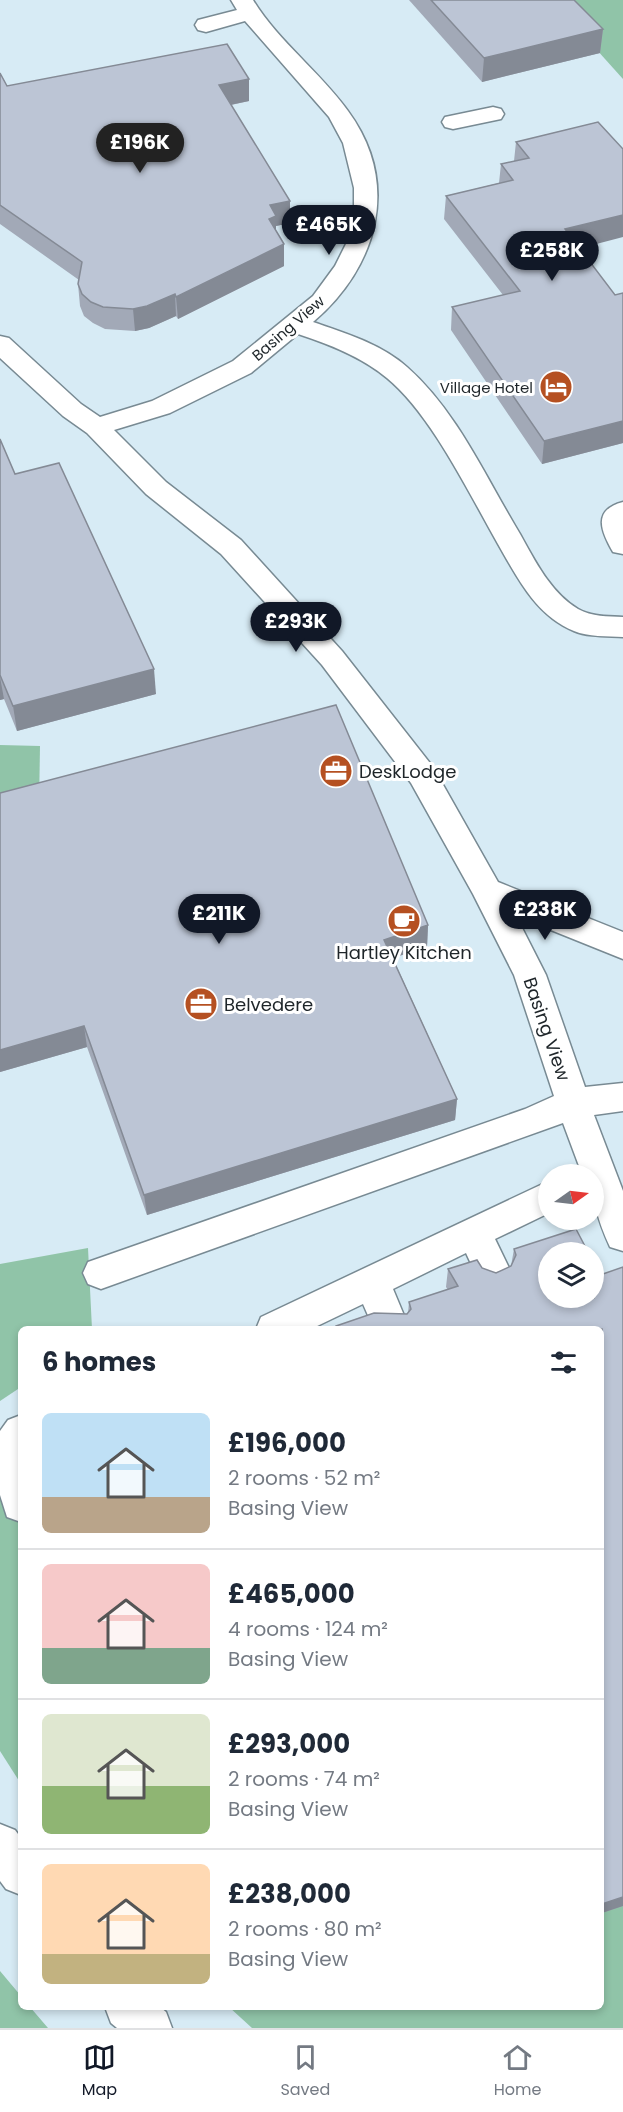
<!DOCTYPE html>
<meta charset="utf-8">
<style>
:root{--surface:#fff;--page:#f2f2f3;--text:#1f2937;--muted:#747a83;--line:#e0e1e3;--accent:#111827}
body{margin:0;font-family:Poppins,sans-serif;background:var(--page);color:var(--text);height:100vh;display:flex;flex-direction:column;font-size:22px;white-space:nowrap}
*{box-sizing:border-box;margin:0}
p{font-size:20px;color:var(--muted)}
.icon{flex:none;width:33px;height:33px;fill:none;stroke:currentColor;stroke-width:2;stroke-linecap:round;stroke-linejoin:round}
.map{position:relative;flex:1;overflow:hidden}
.sheet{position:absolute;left:18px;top:1326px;width:586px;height:684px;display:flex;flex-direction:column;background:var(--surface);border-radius:9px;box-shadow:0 3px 9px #0003}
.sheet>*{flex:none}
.needle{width:39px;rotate:76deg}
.controls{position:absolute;left:538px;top:1164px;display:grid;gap:12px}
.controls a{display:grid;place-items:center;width:66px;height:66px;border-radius:50%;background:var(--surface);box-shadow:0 3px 9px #0003;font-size:30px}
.price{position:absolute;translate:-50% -51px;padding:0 14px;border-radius:21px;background:var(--accent);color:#fff;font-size:20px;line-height:39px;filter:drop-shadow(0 2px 3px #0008)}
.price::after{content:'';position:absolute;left:50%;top:36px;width:18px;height:14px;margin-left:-9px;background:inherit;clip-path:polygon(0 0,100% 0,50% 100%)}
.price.selected{background:#222;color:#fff}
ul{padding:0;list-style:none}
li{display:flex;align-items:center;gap:18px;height:150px;padding:0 24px}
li+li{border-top:2px solid var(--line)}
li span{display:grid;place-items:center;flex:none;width:168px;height:120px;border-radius:9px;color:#555}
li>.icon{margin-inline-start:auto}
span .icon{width:72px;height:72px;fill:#fffc;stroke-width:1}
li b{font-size:26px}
h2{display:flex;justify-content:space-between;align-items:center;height:72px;padding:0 24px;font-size:26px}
.menu{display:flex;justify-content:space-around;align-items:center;height:84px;border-top:2px solid var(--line);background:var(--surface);font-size:16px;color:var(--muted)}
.menu a{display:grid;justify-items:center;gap:3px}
.menu .selected{color:var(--accent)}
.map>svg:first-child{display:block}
.green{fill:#90c4a8}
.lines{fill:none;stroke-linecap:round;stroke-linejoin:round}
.minor-casing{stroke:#788a93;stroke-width:3}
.highway-casing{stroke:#788a93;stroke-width:3}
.minor{fill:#fff;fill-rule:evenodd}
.highway{fill:#fff;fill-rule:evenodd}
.wall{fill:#a2a9b7}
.shaded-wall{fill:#848a95}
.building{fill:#bcc5d5;stroke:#848a95;stroke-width:1.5}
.labels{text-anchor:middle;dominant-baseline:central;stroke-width:6;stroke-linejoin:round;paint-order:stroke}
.far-street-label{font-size:15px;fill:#1e2529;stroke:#fff}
.far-poi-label{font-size:15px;fill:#1e2529;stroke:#fff;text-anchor:end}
.poi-label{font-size:18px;fill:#1e2529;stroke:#fff;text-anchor:start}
.street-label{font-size:18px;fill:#1e2529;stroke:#fff}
</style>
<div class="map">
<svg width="623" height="2028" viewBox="0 0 623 2028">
<rect width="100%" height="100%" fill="#d7ebf5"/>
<!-- green -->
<g class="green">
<polygon points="552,0 623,0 623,79"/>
<polygon points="0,745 40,746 39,806 0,817"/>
<polygon points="88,1248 92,1329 21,1329 21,1387 0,1401 0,1264"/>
<polygon points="0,1481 21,1508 21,1784 0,1751"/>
<polygon points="623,1901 623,2028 252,2028 229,2007 602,2007 602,1907"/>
<polygon points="0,1971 21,1996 21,2007 30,2007 48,2028 0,2028"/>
</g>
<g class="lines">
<!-- minor casing -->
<g class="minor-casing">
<g id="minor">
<path d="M231,0H253C278,41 320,72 348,111C401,183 378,267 313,322C345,333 381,344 407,367C457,411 486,478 520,534C535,561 551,593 578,609C592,617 608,616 623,617V637C607,636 588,637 574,631C536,616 517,577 498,544C469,493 431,414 387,378C362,357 329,344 298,334L251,373L170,413L114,430L166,482L241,540L342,651L433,767L498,882L623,932V959L516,916L546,975L585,1087L623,1083V1111L594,1115L623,1191V1251L610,1247C597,1218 594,1207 594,1174H582L563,1123L101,1289L88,1284L83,1273L88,1262L525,1109L554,1096L514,975L473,894L411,783L322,665L221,554L146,494L87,433L63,416L0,358V336L9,338L81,404L100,417L152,401L233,361L313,296L335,266L348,240L354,212V188L343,143L329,117L245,21L206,32L198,30L195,25L198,20L237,10Z"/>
<polygon points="493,107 501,109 504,114 501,119 453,129 445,127 442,122 445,117"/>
<path d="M623,502V554L613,552C601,531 592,510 623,502Z"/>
<polygon points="549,1181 549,1213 495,1239 511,1272 506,1283 493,1288 480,1283 466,1253 393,1289 408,1325 406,1329 374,1329 363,1304 311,1329 256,1329 261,1317"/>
<polygon points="21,1415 21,1522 7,1517 0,1495 0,1431 8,1420"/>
</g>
</g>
<!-- highway casing -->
<g class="highway-casing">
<g id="highway">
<polygon points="0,1824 15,1830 21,1838 21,1895 6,1889 0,1881"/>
<polygon points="105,2007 160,2007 166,2012 172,2028 117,2028 111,2023"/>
</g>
</g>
<!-- minor -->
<use href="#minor" class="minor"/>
<!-- highway -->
<use href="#highway" class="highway"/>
</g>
<!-- wall -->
<g class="wall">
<polygon points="409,0 574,0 603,29 600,53 482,82"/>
<polygon points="0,73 7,86 249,79 249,101 231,105 290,223 276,226 276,231 284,244 284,266 178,319 176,316 149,328 135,331 105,329 93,323 84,316 80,306 78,284 79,280 0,224"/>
<polygon points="598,122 579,248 615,295 623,293 623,443 542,464 451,330 452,307 503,295 444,219 446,196 499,183 501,164 514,161 516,142"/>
<polygon points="0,439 15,474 156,694 17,731 4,699 0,700"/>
<polygon points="0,793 428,925 427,947 393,958 457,1099 455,1120 147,1215 87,1047 0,1072"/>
<polygon points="514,1249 600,1275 623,1267 623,1906 602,1913 602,1329 336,1329 336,1326 407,1314 408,1313 409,1302 448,1290 446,1287 448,1269 482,1268 496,1273 511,1266"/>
</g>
<!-- shaded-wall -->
<g class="shaded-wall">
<polygon points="603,29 600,53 482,82 484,58"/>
<polygon points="249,79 249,101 220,107 219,85"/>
<polygon points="290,201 290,223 276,226 276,237 269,219 270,205"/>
<polygon points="623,215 623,237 562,253 565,229"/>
<polygon points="284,244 284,266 178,319 176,297"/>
<polygon points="175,294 176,316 149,328 135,331 133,309"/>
<polygon points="623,421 623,443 542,464 544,441"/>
<polygon points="154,669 156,694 17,731 13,706"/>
<polygon points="0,677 4,699 0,700"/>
<polygon points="428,925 427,947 383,961 384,940"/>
<polygon points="84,1026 87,1047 0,1072 0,1050"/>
<polygon points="457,1099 455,1120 147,1215 144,1195"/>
<polygon points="623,1897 623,1906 602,1913 602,1904"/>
</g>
<!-- building -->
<g class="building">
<polygon points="431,0 574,0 603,29 484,58"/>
<polygon points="227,44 249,79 219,85 290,201 270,205 276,216 269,219 284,244 176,297 175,294 147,306 133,309 103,307 91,302 82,294 78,284 82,262 0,205 0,73 7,86"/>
<polygon points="598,122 623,149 623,215 565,229 615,295 623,293 623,421 544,441 452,307 520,291 446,196 513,180 501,164 529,158 516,142"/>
<polygon points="0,439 15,474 59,463 154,669 13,706 0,675"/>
<polygon points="336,705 428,925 384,940 457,1099 144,1195 84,1026 0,1050 0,793"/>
<polygon points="576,1229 588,1252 549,1252 549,1298 594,1298 594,1264 600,1275 623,1267 623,1897 602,1904 602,1329 337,1329 336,1326 374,1313 407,1314 411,1309 409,1302 458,1286 448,1269 477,1260 482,1268 496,1273 511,1266 516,1255 514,1249"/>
</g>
<!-- icons -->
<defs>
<g id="hotel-disc" transform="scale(1.725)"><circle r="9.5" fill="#b55021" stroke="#fff"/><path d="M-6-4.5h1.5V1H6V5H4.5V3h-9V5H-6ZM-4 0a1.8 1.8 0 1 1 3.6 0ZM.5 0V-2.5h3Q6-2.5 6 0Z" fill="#fff"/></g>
<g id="office-disc" transform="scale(1.725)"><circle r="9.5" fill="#b55021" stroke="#fff"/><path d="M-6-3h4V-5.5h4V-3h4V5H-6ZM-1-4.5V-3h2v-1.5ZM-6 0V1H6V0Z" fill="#fff"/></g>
<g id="cafe-disc" transform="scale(1.725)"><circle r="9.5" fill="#b55021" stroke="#fff"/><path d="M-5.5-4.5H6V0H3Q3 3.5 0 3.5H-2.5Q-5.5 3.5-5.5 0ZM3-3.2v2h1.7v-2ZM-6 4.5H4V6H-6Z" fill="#fff"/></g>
</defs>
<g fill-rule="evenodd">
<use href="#hotel-disc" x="556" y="387"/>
<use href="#office-disc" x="336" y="771"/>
<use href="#cafe-disc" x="404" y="921"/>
<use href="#office-disc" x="201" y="1004"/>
</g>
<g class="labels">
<!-- far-street labels -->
<g class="far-street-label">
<text transform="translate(288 328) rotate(-41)">Basing View</text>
</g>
<!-- far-poi labels -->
<g class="far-poi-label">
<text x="533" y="387">Village Hotel</text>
</g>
<!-- poi labels -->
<g class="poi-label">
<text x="359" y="771">DeskLodge</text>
<text x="404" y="952" text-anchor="middle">Hartley Kitchen</text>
<text x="224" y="1004">Belvedere</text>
</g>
<!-- street labels -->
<g class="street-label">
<text transform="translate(547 1029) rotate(71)">Basing View</text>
</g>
</g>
</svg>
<div class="controls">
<a><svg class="needle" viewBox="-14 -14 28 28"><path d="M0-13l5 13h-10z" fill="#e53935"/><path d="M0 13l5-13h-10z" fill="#747a83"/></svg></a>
<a><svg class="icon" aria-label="layers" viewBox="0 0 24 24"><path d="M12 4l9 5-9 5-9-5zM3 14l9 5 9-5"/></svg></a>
</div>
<b class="price selected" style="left:140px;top:174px">£196K</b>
<b class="price" style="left:329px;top:256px">£465K</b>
<b class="price" style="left:552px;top:282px">£258K</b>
<b class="price" style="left:296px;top:653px">£293K</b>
<b class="price" style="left:545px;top:941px">£238K</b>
<b class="price" style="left:219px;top:945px">£211K</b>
<section class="sheet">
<h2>6 homes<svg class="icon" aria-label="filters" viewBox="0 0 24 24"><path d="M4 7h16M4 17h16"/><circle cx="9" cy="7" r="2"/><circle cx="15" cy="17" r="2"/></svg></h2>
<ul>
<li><span style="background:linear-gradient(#bfe0f5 70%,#b9a48a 0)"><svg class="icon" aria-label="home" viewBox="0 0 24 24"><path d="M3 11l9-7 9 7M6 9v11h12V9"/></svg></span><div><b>£196,000</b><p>2 rooms · 52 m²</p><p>Basing View</p></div></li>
<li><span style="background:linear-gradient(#f6c9c9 70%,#7fa58c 0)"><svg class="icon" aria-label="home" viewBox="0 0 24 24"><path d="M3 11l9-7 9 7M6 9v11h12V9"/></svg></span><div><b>£465,000</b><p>4 rooms · 124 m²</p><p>Basing View</p></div></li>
<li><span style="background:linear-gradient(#dfe7d0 60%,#8fb573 0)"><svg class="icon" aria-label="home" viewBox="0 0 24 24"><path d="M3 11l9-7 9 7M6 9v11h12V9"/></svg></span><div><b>£293,000</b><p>2 rooms · 74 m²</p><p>Basing View</p></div></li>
<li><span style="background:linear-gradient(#ffd9b3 75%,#c2b280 0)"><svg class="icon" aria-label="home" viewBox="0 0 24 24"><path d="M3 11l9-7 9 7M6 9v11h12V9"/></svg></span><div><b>£238,000</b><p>2 rooms · 80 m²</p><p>Basing View</p></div></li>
</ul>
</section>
</div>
<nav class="menu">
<a class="selected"><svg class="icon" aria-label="map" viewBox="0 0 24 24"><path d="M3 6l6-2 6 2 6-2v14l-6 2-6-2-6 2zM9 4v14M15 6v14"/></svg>Map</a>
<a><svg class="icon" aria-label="saved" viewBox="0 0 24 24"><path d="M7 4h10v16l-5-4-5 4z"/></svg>Saved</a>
<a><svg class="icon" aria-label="home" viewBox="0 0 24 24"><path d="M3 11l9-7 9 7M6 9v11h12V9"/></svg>Home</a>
</nav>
